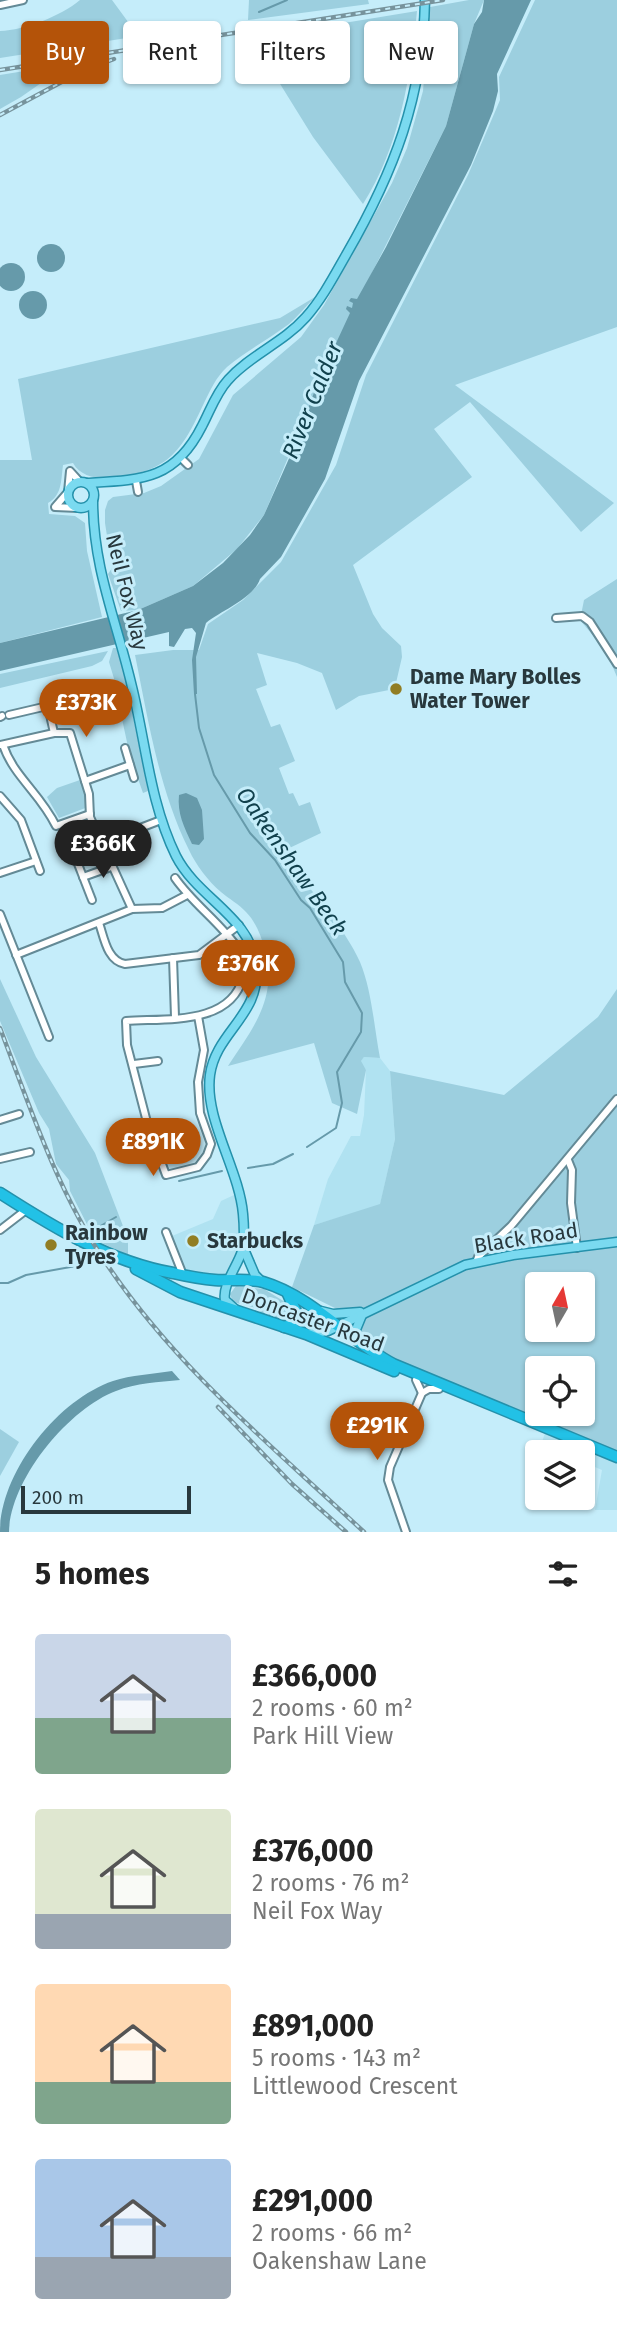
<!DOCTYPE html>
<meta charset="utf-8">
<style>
:root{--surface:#fff;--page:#f6f6f6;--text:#222;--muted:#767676;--accent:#b45309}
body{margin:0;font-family:"Fira Sans",sans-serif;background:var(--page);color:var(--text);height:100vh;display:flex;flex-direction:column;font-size:26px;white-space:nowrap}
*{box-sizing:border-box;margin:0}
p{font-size:23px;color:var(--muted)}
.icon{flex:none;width:38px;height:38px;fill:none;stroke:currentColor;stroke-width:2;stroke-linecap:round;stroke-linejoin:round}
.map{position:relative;height:1532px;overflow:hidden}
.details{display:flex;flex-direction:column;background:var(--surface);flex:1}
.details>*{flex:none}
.top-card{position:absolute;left:21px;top:21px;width:576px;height:63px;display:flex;gap:14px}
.needle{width:46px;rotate:9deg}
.controls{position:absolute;left:525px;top:1272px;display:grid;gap:14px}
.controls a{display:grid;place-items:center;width:70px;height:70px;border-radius:7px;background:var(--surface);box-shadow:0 2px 5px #0004;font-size:35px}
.scale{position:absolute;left:21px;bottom:18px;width:170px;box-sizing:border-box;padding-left:7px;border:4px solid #28383d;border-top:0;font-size:19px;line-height:24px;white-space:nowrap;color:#28383d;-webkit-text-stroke:5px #c5edfa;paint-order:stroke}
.price{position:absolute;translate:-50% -60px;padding:0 16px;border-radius:24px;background:var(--accent);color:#fff;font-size:23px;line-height:46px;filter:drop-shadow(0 2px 4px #0008)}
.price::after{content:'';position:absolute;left:50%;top:42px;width:21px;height:16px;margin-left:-10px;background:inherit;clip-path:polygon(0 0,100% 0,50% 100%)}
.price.active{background:#222;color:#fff}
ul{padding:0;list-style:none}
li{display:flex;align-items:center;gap:21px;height:175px;padding:0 35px}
li span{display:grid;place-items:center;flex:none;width:196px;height:140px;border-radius:7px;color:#555}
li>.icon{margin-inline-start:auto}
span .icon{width:84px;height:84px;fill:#fffc;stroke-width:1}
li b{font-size:30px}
h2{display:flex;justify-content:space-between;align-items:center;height:84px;padding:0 35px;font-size:30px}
.tag{padding:0 24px;border-radius:7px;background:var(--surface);box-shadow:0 2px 5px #0004;font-size:24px;line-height:63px}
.tag.active{background:var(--accent);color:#fff}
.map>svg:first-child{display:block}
.built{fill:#b0e2f1}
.green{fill:#9ccfdf;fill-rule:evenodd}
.water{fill:#669aaa}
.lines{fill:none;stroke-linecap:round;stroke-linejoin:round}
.stream{stroke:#669aaa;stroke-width:2}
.minor-casing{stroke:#648a96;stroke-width:10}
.major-casing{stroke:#2491ab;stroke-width:11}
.highway-casing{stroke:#2491ab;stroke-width:13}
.minor{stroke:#fff;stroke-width:6}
.major{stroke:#7adaf0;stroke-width:8}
.highway{stroke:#22c1e6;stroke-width:10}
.rail-casing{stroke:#77939c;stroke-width:4.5}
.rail{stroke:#c5edfa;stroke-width:2;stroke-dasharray:5;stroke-linecap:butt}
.poi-dot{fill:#917d23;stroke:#c5edfa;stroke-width:2.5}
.labels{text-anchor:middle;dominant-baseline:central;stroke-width:6;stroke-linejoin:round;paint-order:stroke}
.street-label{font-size:21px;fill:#28383d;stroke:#c5edfa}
.poi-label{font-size:21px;font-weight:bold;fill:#28383d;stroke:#c5edfa;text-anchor:start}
.water-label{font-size:23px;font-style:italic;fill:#11414d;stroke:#c5edfa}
</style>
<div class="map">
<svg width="617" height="1532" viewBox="0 0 617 1532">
<rect width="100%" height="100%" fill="#c5edfa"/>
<!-- built -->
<g class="built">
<polygon points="364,1057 380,1058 390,1071 395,1139 380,1205 314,1225 328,1179 351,1136 360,1136 364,1115 366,1070 360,1062"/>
<polygon points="234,1195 240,1217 236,1264 229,1272 216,1277 186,1273 172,1236 213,1219 221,1201"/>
<polygon points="545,1433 617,1462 617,1510 595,1510 602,1470 583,1462 583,1452 559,1452 541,1445"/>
</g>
<!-- green -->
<g class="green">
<path d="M80,0H112L134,30L133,37L0,58V31C25,30 61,16 80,0Z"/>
<polygon points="249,0 368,0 369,4 248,20"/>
<polygon points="469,0 484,0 474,24 446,126 334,348 264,515 237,549 193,586 138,610 121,611 108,574 112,568 105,523 105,510 108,501 113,497 144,493 161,486 199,459 233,395 301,337 324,305 392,183 407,148 423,91 430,7"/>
<path d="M535,0H617V327L455,385L614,503L581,532L470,402L434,429L472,477L353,565L373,614L382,628L401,646L402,657L396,683L389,690L359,696L336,710L322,673L297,663L257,653L267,685L256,689L271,727L280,724L295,761L279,768L289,794L293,793L299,806L310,802L321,833L281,852C304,882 346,929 360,962C372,991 374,1027 380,1058L364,1057L361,1061L366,1070L357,1114L332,1103L314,1043L228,1066C253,1028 278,998 265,950C261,936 256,922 246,912C239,904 229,899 221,892C208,881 196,865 189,850C159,790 148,719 135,655L173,650H199L208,624L243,600L281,562L336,465L366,375L468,175L500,100L499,77Z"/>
<path d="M417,11C411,76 399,148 363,204L313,137L277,79L235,41Z"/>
<polygon points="55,66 57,72 21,97 0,109 0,75"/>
<path d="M315,297C306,306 298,316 289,324C269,339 246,351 227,367C216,377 210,391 204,403C181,453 168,472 110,478C96,479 80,476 73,463L63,465C61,481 62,495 48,503L49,514L75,516L85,523L87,551L102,617L0,643V460H32L18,379L280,318Z"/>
<polygon points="617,579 617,677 606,651 580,620 584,600"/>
<polygon points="113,648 116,648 124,671 148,791 143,793 130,756 122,719 125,715 109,662"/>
<polygon points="108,651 102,661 92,666 0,688 0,674"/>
<polygon points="80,780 88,797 88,807 59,818 47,797 57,788"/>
<polygon points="0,979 36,1057 95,1153 128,1239 128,1255 95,1240 70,1191 69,1180 56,1164 49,1129 39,1113 0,1021"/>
<path d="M617,989V1457L477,1399L360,1343L361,1329L339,1310L292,1287L314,1225L380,1204L395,1139L390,1071L504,1095L598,1017ZM537,1284H583V1330H537ZM537,1368H583V1414H537Z"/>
<polygon points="236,1286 264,1289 293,1307 296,1313 288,1323 260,1313 256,1308 233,1302 230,1294"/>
<polygon points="0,1429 19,1442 0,1476"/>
</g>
<!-- water -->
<g class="water">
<path d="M484,0H531L497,74L498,91L493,111L471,165L359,381L325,479L281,557L260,579C253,599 222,610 206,623L196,657L197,694H194L192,660L196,633L192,628L185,629L174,647L169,646V632L0,671V643L138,610L193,586L223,563L250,535L264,515L291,454L318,382L350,313L346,309L347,306L352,308L353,303L349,301L351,298L357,299L386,247L446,126L474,24L482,12Z"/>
<circle cx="51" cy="258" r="14"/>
<circle cx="11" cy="277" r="14"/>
<circle cx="33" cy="305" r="14"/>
<path d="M186,793L197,798L202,810L204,839L199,845L192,844C184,827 177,813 179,795Z"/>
<path d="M172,1371L180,1380C159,1382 136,1383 116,1391C68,1409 10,1480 9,1532H0C0,1473 57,1400 113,1381C131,1375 153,1374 172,1371Z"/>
</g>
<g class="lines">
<!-- stream -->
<g class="stream">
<polyline points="259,12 287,0"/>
<polyline points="195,694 199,728 214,775 250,833 275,860 301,900 310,908 343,962 345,982 362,1013 361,1032 337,1072 342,1103 336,1128 307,1147"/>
<polyline points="248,1168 273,1164 293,1154"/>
<polyline points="179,1181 222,1171"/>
<polyline points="97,1228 116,1217"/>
<polyline points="0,1283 8,1283 26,1275 76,1266 81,1261 84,1252"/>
</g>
<!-- minor casing -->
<g class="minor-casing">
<g id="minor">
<polyline points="0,5 23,0"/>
<polyline points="181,458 188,465"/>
<polyline points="136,481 138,492"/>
<polyline points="78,508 55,507 68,492 70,471 80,482"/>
<polyline points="556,618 582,616 590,622 617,664"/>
<polyline points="48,706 54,733"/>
<polyline points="9,715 86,697 91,700 95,715"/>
<polyline points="0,717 2,716"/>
<polyline points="0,745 54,733 70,733 89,794 90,817 132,909"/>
<path d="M3,745C14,777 40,793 56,826L90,814"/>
<polyline points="125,748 134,778"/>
<polyline points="85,781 130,765"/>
<polyline points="0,796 21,820 40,871"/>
<polyline points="101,843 161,820"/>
<polyline points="78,864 92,900"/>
<polyline points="0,873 36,861"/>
<polyline points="83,877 111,867"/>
<path d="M175,878C194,905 221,923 240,951C245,958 245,968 243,977C231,1026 165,1018 126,1021L127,1045L148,1126L166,1175L198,1167L207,1155L211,1144L200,1113L198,1082L204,1050L198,1016"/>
<polyline points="0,914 49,1037"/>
<path d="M99,923C104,937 107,961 125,964L199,955L239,925"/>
<polyline points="16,955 132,909 162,908 187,895"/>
<polyline points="173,958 175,1017"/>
<polyline points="134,1064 158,1061"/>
<polyline points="0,1120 19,1114"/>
<polyline points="0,1159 30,1152"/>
<polyline points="568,1160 572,1170 571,1203 577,1248"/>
<polyline points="0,1230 26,1210"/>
<polyline points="166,1232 183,1275"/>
<polyline points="476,1262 478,1257 511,1226 617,1099"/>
<polyline points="416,1380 422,1393"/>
<polyline points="406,1532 388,1480 390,1467 422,1393 429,1389 439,1389"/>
</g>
</g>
<!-- major casing -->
<g class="major-casing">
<g id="major">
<circle cx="81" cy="495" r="13"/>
<path d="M87,483C142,480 175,480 202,426C210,411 216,393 228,380C250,355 283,343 306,317C322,299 334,276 346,255C394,172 423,97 425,0"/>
<path d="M93,501C93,569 117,622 132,687C146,744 150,803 176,856C198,899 250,916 256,965C262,1015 216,1031 210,1075C204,1119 239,1169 243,1214C244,1225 245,1239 242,1251C238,1265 222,1285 225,1300L235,1309"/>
<polyline points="243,1247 255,1275 262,1282"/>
<polyline points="321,1311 333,1314 360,1312"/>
<polyline points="308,1334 328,1331 465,1265 513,1255 617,1242"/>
<polyline points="359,1342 355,1332 362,1315"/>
</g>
</g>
<!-- highway casing -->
<g class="highway-casing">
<g id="highway">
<path d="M0,1193C53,1227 110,1262 173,1273C186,1276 201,1279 215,1280C230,1281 248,1278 263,1282C313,1297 348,1340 393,1364L617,1457"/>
<polyline points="136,1269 180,1292 306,1334 394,1371"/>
<polyline points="284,1327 293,1324 297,1314 288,1294"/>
</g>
</g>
<!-- minor -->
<use href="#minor" class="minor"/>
<!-- major -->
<use href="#major" class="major"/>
<!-- highway -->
<use href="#highway" class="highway"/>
<!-- rail casing -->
<g class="rail-casing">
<g id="rail">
<polyline points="0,70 443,0"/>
<polyline points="0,115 84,70 114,59"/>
<path d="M0,1028C30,1107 57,1190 104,1260C174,1366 273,1447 364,1532"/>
<polyline points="218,1407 292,1484 346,1532"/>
</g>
</g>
<!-- rail -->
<use href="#rail" class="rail"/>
</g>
<!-- markers -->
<g class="poi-dot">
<circle cx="396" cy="689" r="7"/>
<circle cx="193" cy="1241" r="7"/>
<circle cx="51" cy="1245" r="7"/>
</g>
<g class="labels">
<!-- street labels -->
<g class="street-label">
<text transform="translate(127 592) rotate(76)">Neil Fox Way</text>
<text transform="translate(526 1238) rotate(-9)">Black Road</text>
<text transform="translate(313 1320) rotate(20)">Doncaster Road</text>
</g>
<!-- poi labels -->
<g class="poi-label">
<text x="410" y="677">Dame Mary Bolles<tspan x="410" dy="24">Water Tower</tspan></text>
<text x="65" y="1233">Rainbow<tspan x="65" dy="24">Tyres</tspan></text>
<text x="207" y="1241">Starbucks</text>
</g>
<!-- water labels -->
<g class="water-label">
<text transform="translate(312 400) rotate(-68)">River Calder</text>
<text transform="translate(292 861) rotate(55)">Oakenshaw Beck</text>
</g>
</g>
</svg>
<div class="controls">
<a><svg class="needle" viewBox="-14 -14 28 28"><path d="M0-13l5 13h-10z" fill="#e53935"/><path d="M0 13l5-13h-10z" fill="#767676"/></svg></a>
<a><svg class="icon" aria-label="locate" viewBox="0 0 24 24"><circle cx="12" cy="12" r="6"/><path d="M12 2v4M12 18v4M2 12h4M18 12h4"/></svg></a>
<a><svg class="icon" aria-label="layers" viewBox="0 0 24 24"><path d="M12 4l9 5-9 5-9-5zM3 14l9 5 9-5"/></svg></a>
</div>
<div class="scale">200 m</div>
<b class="price" style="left:86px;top:739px">£373K</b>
<b class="price active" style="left:103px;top:880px">£366K</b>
<b class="price" style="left:248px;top:1000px">£376K</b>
<b class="price" style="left:153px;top:1178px">£891K</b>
<b class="price" style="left:377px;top:1462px">£291K</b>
<div class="top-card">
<a class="tag active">Buy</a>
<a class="tag">Rent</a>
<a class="tag">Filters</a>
<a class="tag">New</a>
</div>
</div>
<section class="details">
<h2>5 homes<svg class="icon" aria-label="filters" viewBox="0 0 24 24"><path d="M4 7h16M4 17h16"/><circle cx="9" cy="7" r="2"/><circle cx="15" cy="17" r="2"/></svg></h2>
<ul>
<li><span style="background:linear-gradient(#c9d6e8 60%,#7fa58c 0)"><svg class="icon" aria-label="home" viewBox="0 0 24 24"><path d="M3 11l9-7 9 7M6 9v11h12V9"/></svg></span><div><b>£366,000</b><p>2 rooms · 60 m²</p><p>Park Hill View</p></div></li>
<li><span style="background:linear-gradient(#dfe7d0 75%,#9aa5b1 0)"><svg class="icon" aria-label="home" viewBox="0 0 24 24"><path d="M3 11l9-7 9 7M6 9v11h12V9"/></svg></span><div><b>£376,000</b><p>2 rooms · 76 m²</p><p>Neil Fox Way</p></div></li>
<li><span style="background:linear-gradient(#ffd9b3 70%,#7fa58c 0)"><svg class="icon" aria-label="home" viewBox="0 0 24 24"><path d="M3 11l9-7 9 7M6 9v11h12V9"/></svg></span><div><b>£891,000</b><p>5 rooms · 143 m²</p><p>Littlewood Crescent</p></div></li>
<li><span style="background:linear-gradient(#a9c7e8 70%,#9aa5b1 0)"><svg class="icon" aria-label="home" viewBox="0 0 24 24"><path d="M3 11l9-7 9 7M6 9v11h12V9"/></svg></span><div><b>£291,000</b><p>2 rooms · 66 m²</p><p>Oakenshaw Lane</p></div></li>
</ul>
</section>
